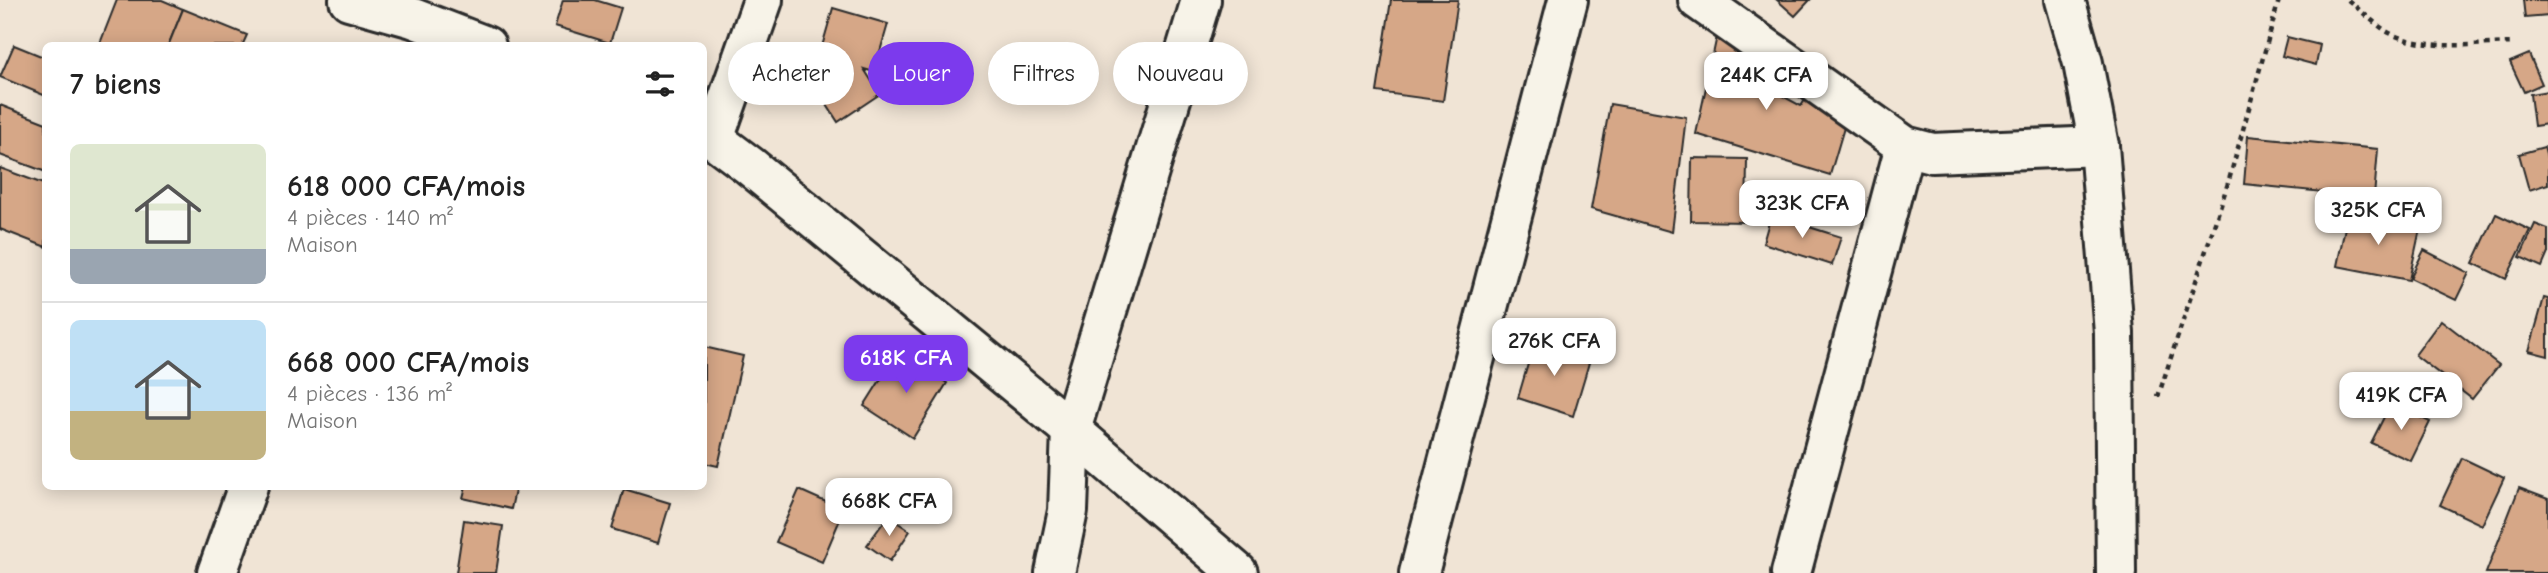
<!DOCTYPE html>
<html lang="fr">
<meta charset="utf-8">
<style>
:root{--surface:#fff;--page:#f6f6f6;--text:#222;--muted:#767676;--line:#e0e0e0;--accent:#7c3aed}
body{margin:0;font-family:"Comic Neue",sans-serif;background:var(--page);color:var(--text);height:100vh;display:flex;flex-direction:column;font-size:26px;white-space:nowrap}
*{box-sizing:border-box;margin:0}
p{font-size:23px;color:var(--muted)}
.icon{flex:none;width:38px;height:38px;fill:none;stroke:currentColor;stroke-width:2;stroke-linecap:round;stroke-linejoin:round}
.map{position:relative;flex:1;overflow:hidden}
.panel{position:absolute;left:42px;top:42px;width:665px;height:448px;display:flex;flex-direction:column;background:var(--surface);border-radius:10px;box-shadow:0 4px 18px #0003}
.panel>*{flex:none}
.banner{position:absolute;left:728px;top:42px;width:665px;height:63px;display:flex;gap:14px}
.price{position:absolute;translate:-50% -60px;padding:0 16px;border-radius:14px;background:#fff;color:#222;font-size:23px;line-height:46px;filter:drop-shadow(0 2px 4px #0008)}
.price::after{content:'';position:absolute;left:50%;top:42px;width:21px;height:16px;margin-left:-10px;background:inherit;clip-path:polygon(0 0,100% 0,50% 100%)}
.price.active{background:var(--accent);color:#fff}
ul{padding:0;list-style:none}
li{display:flex;align-items:center;gap:21px;height:175px;padding:0 28px}
li+li{border-top:2px solid var(--line)}
li span{display:grid;place-items:center;flex:none;width:196px;height:140px;border-radius:10px;color:#555}
li>.icon{margin-inline-start:auto}
span .icon{width:84px;height:84px;fill:#fffc;stroke-width:1}
li b{font-size:30px}
h2{display:flex;justify-content:space-between;align-items:center;height:84px;padding:0 28px;font-size:30px}
.chip{padding:0 24px;border-radius:32px;background:var(--surface);box-shadow:0 4px 18px #0003;font-size:24px;line-height:63px}
.chip.active{background:var(--accent);color:#fff}
.map>svg:first-child{display:block}
.building{fill:#d6a787;stroke:#2b2b2b;stroke-width:2}
.lines{fill:none;stroke-linecap:round;stroke-linejoin:round}
.minor-casing{stroke:#2b2b2b;stroke-width:44}
.path{stroke:#2b2b2b;stroke-width:4.5;stroke-dasharray:5 5;stroke-linecap:butt}
.minor{stroke:#f7f3e8;stroke-width:38}
</style>
<div class="map">
<svg width="2548" height="573" viewBox="0 0 2548 573">
<rect width="100%" height="100%" fill="#f0e4d5"/>
<filter id="ink" filterUnits="userSpaceOnUse"><feTurbulence type="fractalNoise" baseFrequency=".0143" numOctaves="2"/><feDisplacementMap in="SourceGraphic" scale="14" xChannelSelector="R" yChannelSelector="G"/><feConvolveMatrix kernelMatrix="1 2 1 2 8 2 1 2 1" color-interpolation-filters="sRGB"/></filter>
<g filter="url(#ink)">
<!-- building -->
<g class="building">
<polygon points="117,0 162,0 183,9 168,46 99,46"/>
<polygon points="563,0 595,0 621,8 610,43 555,26"/>
<polygon points="1391,0 1458,0 1443,101 1377,92"/>
<polygon points="1777,0 1810,0 1795,16"/>
<polygon points="2523,0 2547,0 2548,16 2525,18"/>
<polygon points="833,8 888,24 874,72 864,69 880,94 838,122 809,77 833,61 819,57"/>
<polygon points="183,9 247,35 242,46 168,46"/>
<polygon points="1718,31 1782,72 1775,92 1801,106 1811,91 1848,114 1830,175 1696,134"/>
<polygon points="2287,37 2320,45 2316,65 2282,56"/>
<polygon points="14,45 46,58 46,96 0,77"/>
<polygon points="2529,54 2542,84 2524,92 2510,62"/>
<polygon points="2548,91 2548,124 2534,126 2530,94"/>
<polygon points="1610,104 1686,117 1672,232 1591,209"/>
<polygon points="0,105 46,123 46,172 0,155"/>
<polygon points="2248,136 2378,149 2374,197 2244,184"/>
<polygon points="2544,147 2548,162 2548,184 2529,190 2519,154"/>
<polygon points="1692,158 1747,159 1746,222 1691,221"/>
<polygon points="0,168 46,185 46,247 0,229"/>
<polygon points="2348,213 2420,229 2409,280 2337,266"/>
<polygon points="2496,214 2530,230 2506,279 2473,263"/>
<polygon points="1771,215 1841,237 1832,265 1763,243"/>
<polygon points="2535,224 2548,229 2548,253 2542,267 2520,257"/>
<polygon points="2424,250 2469,273 2456,300 2410,278"/>
<polygon points="2544,298 2548,299 2548,356 2529,351"/>
<polygon points="2441,320 2499,365 2472,399 2415,355"/>
<polygon points="1535,340 1591,356 1573,416 1518,398"/>
<polygon points="704,347 743,356 718,466 704,463"/>
<polygon points="898,352 947,383 913,438 864,406"/>
<polygon points="2391,403 2430,422 2411,461 2371,443"/>
<polygon points="2462,458 2504,478 2482,525 2440,505"/>
<polygon points="466,486 516,486 511,509 463,498"/>
<polygon points="2519,488 2548,499 2548,573 2486,573"/>
<polygon points="624,489 670,503 658,543 612,529"/>
<polygon points="799,490 844,510 822,562 776,542"/>
<polygon points="888,516 910,531 890,561 867,545"/>
<polygon points="464,520 503,526 496,573 456,573"/>
</g>
<g class="lines">
<!-- minor casing -->
<g class="minor-casing">
<g id="minor">
<polyline points="349,0 413,18 486,46"/>
<polyline points="1698,0 1905,146 1932,153 2099,146"/>
<polyline points="2065,0 2083,63 2099,146 2114,333 2116,573"/>
<polyline points="704,133 714,139 750,166 1071,430 1238,573"/>
<polyline points="714,139 763,0"/>
<polyline points="217,573 248,486"/>
<polyline points="1055,573 1068,511 1071,430 1201,0"/>
<polyline points="1419,573 1568,0"/>
<polyline points="1791,573 1905,146"/>
</g>
</g>
<!-- path -->
<g class="path">
<path d="M2348,0C2360,10 2373,22 2386,31C2422,52 2474,44 2514,43"/>
<polyline points="2158,397 2229,180 2279,0"/>
</g>
<!-- minor -->
<use href="#minor" class="minor"/>
</g>
</g>
</svg>
<b class="price" style="left:1766px;top:112px">244K CFA</b>
<b class="price" style="left:1802px;top:240px">323K CFA</b>
<b class="price" style="left:2378px;top:247px">325K CFA</b>
<b class="price" style="left:1554px;top:378px">276K CFA</b>
<b class="price active" style="left:906px;top:395px">618K CFA</b>
<b class="price" style="left:2401px;top:432px">419K CFA</b>
<b class="price" style="left:889px;top:538px">668K CFA</b>
<div class="banner">
<a class="chip">Acheter</a>
<a class="chip active">Louer</a>
<a class="chip">Filtres</a>
<a class="chip">Nouveau</a>
</div>
<section class="panel">
<h2>7 biens<svg class="icon" aria-label="filters" viewBox="0 0 24 24"><path d="M4 7h16M4 17h16"/><circle cx="9" cy="7" r="2"/><circle cx="15" cy="17" r="2"/></svg></h2>
<ul>
<li><span style="background:linear-gradient(#dfe7d0 75%,#9aa5b1 0)"><svg class="icon" aria-label="home" viewBox="0 0 24 24"><path d="M3 11l9-7 9 7M6 9v11h12V9"/></svg></span><div><b>618 000 CFA/mois</b><p>4 pièces · 140 m²</p><p>Maison</p></div></li>
<li><span style="background:linear-gradient(#bfe0f5 65%,#c2b280 0)"><svg class="icon" aria-label="home" viewBox="0 0 24 24"><path d="M3 11l9-7 9 7M6 9v11h12V9"/></svg></span><div><b>668 000 CFA/mois</b><p>4 pièces · 136 m²</p><p>Maison</p></div></li>
</ul>
</section>
</div>
